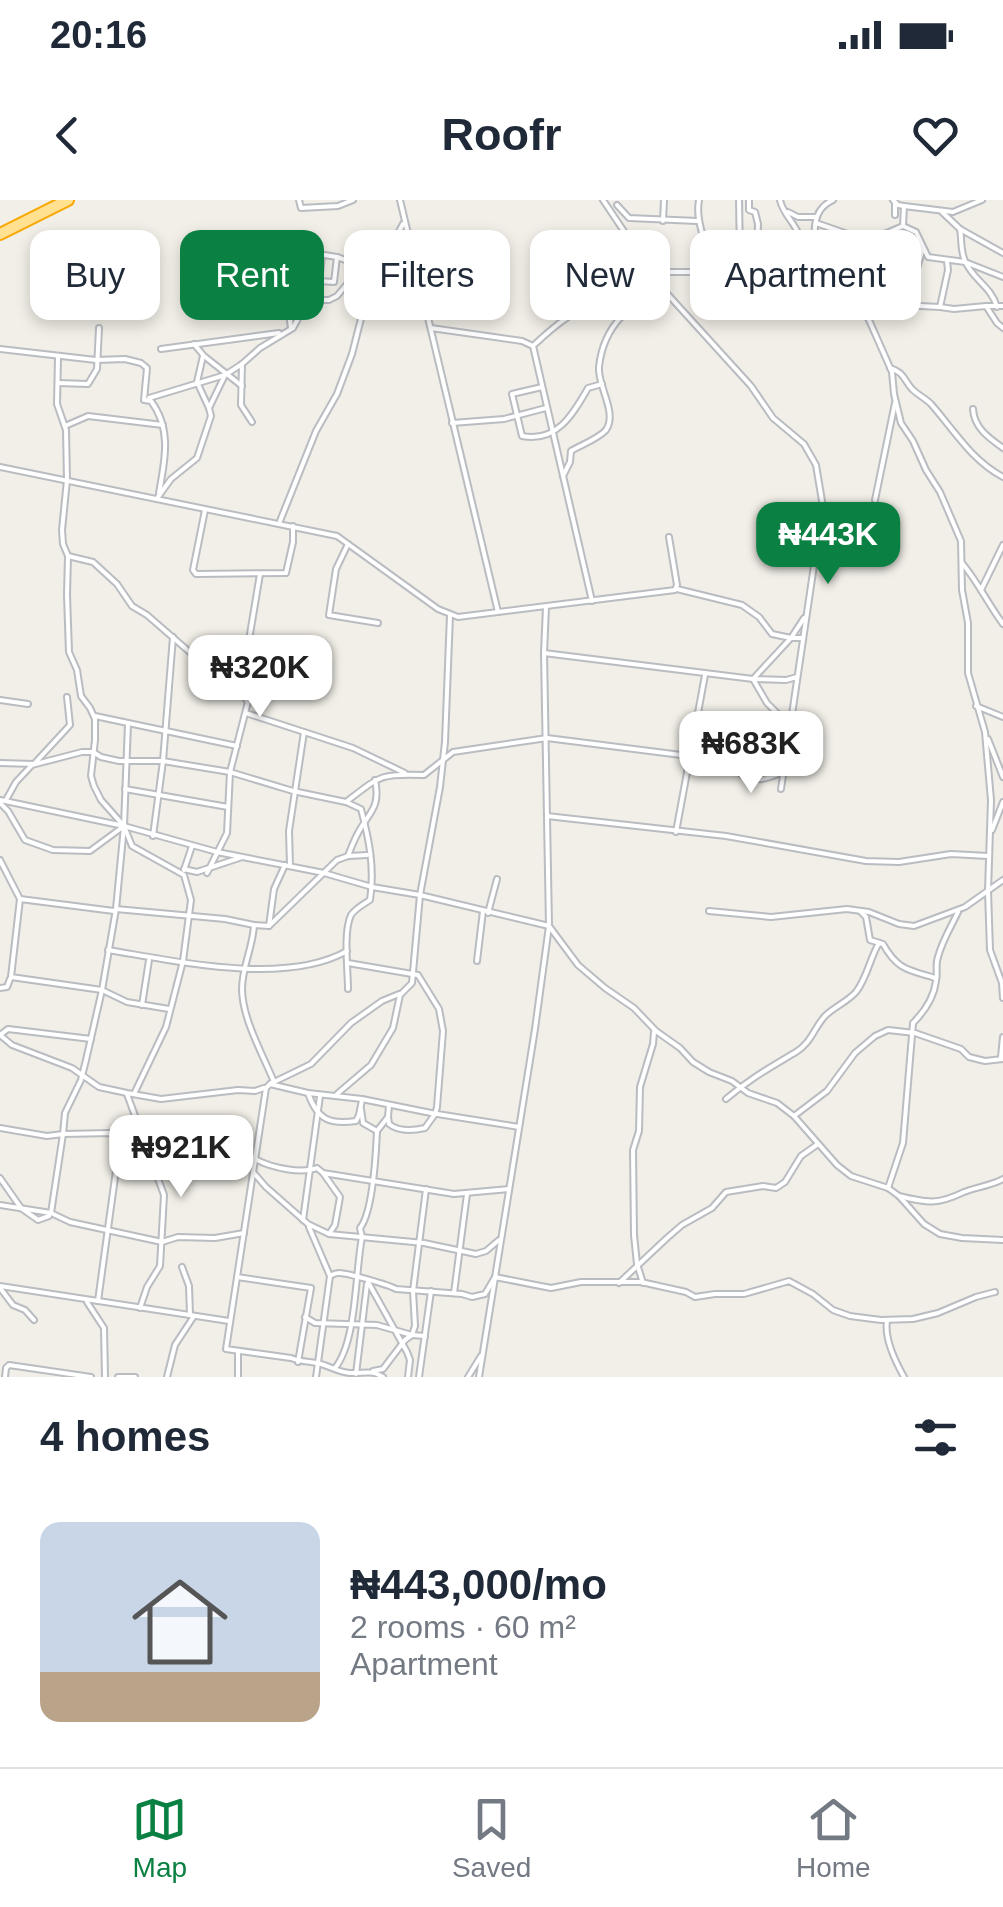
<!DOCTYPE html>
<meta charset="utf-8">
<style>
:root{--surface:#fff;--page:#f6f6f7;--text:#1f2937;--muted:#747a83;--line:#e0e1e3;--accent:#0b8043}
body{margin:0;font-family:Arial,sans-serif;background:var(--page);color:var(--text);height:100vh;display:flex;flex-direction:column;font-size:38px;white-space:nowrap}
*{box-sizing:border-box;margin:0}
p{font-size:32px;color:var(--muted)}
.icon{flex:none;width:55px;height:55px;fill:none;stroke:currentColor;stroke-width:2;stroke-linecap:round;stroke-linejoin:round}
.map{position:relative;height:1177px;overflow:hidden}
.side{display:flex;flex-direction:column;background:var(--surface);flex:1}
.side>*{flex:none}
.top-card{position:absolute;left:30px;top:30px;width:945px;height:90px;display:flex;gap:20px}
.price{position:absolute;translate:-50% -85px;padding:0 22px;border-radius:20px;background:#fff;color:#222;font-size:32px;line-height:65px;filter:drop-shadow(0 2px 5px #0008)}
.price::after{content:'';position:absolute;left:50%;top:60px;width:30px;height:22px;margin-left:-15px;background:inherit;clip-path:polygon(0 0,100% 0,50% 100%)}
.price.on{background:var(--accent);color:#fff}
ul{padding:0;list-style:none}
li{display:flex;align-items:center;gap:30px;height:250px;padding:0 40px}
li span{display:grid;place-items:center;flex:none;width:280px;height:200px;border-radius:20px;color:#555}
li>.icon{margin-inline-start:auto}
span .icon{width:120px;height:120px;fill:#fffc;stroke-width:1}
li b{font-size:42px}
h2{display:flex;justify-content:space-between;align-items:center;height:120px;padding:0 40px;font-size:42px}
.tag{padding:0 35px;border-radius:20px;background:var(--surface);box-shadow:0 5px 15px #0003;font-size:35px;line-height:90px}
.tag.on{background:var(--accent);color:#fff}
.status{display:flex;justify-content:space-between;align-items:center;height:70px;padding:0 50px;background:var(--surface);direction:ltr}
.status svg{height:28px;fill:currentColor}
header{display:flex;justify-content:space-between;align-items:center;height:130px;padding:0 40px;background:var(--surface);font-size:45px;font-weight:800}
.dock{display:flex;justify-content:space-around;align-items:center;height:140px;border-top:2px solid var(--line);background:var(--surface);font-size:28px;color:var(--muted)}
.dock a{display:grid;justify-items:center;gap:5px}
.dock .on{color:var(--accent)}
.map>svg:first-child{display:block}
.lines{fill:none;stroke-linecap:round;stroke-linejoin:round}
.street-casing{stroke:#b9bcc1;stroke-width:8}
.highway-casing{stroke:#f8a700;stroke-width:14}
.street{stroke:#fff;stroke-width:4}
.highway{stroke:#ffe190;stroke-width:10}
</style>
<div class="status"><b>20:16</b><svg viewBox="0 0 49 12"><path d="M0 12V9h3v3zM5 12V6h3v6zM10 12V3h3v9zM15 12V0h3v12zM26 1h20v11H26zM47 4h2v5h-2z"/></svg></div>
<header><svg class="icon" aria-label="back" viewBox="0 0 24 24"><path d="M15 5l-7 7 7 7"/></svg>Roofr<svg class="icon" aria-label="heart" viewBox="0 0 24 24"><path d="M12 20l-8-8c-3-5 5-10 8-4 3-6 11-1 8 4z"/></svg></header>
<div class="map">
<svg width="1003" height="1177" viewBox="0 0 1003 1177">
<rect width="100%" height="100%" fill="#f1efe7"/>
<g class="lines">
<!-- street casing -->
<g class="street-casing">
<g id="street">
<polyline points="299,0 301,8 338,6 353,0"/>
<polyline points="400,0 498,412"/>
<polyline points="603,0 662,88 751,186 773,218 804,244 816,265 822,301 821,318 781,589"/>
<path d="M739,0L740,54L736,88C759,88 806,94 826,86C834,83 833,81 836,74"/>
<polyline points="749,0 749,10 755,12 758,24 757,49"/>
<path d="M780,0C783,15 796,23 800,38"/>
<path d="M833,0C810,10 814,35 817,56L836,71L869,120L892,172L894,194L901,223L913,241L926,270L940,292L961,341L962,390L968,423V473L985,532L991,600L988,691L990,750L1002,783L1003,798"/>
<polyline points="893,0 898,5 904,6 903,26 916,32 928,57 965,62 1003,77"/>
<polyline points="895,3 895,15"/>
<polyline points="617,5 629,18 697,21"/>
<polyline points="904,6 953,12 982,0"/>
<polyline points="788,12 798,17 816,17"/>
<polyline points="942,12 960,29 1003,53"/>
<polyline points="663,21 664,0"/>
<polyline points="816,23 862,39 883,41 906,48 921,48"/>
<path d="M960,29C962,39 960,50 965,61C973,80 991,86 997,107"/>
<polyline points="740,54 782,41 813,39"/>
<polyline points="322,57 319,81 334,82 337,57"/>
<polyline points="708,60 738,59"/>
<path d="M648,68L666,72H703C713,48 694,26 699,0"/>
<polyline points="302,83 306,53"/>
<polyline points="854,95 880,104 940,107 948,70 947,61"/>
<polyline points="914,105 914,79 922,51"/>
<polyline points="986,106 1003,106"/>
<polyline points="940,107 954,109 986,106 997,123 1003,128"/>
<polyline points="865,111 873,93 875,75 873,63 882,35 903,26"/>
<polyline points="291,128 280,48 337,57 351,62 386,51"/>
<polyline points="431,128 522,141 533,146 592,401"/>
<polyline points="194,144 204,156 242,186"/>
<path d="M533,146C549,131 585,97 608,107C613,110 617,114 621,117L665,92"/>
<path d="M0,149L96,160L125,159L141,163L147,168L144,200L151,201C172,229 165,260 159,293"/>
<polyline points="161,149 279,133"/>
<polyline points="203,156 197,182 209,208"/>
<polyline points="58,157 57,204 66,230 67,280 62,330 63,344 68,356 67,395 69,452 77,470 81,496 90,508 95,519 95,540 91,576 94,586 101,600 124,626 132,646 184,675 191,700 183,761 166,827 134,894"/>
<polyline points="242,164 241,205 252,222"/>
<path d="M890,168C904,172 904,180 912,189C918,195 925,198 931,204C954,230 971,260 1003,277"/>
<polyline points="58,183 88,184 97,169 99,128"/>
<path d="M542,187L512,194L522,236C557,243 573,214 588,188L602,184"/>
<polyline points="149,198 225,175"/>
<path d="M973,209C974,228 989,238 1003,248"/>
<polyline points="452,223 504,219 546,208"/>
<polyline points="65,226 88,216 163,225"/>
<polyline points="0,267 337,336 438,409 458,417 675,390 677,385 669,337"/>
<path d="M563,276L570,262L571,251C581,245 598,239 606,230C618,213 597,185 599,167C601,148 609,130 621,117"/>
<polyline points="158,297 171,279 197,258 211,216 209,208 225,175 242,164 260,148 293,128 306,104 318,100 329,100 337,96 363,65 387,53 403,24"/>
<polyline points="875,300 895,203"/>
<polyline points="205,310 193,370 196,374 286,373 293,342 293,326"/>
<polyline points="280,321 316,231 337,194 352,154 366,99 366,86 359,69"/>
<polyline points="348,344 336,369 329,415 378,423"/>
<polyline points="68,356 93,362 117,384 132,406 147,415 223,481 243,493 247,501"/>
<path d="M962,363C978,382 988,404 1003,424"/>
<polyline points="677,389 742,405 759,417 772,434 791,438 803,438"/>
<polyline points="981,390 1003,345"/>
<polyline points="544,453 753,479 786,480 797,477"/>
<polyline points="753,479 791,438 804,418"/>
<polyline points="753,479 767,503 790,526"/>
<polyline points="0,500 28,504"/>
<polyline points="976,506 1003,517"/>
<polyline points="246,513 353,548 405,573"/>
<polyline points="95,516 237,546"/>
<path d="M128,524L124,626L116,709L102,790L86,860L81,880L65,913L63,934L111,933L235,946C244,949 249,955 257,960C273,968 301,974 317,968L323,973L454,994L509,989"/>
<polyline points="988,539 1003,577"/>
<polyline points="0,563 34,564 70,525 67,497"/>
<polyline points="736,563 776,533 790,532"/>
<polyline points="125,589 228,607"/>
<polyline points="0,600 124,626 217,652 324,673 372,687 420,695 549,726 578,765 605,788 634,808 656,831 680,848 693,862 709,872 732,881 748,893 777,903 794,916 837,965 851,976 888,988 899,996 924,1024 940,1034 962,1038 1003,1040"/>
<path d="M6,600L16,582L32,565L82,552H93L101,557L119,561H163L230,572L293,591L346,602L361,609C369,639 375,668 370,700C364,704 356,708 351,715C343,732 348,770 348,789"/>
<path d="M346,602C380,576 380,573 424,575L453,552L547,538L689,556L734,564C743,585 765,581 782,572"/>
<polyline points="0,603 8,611 25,640 53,650 90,651 124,626"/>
<polyline points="547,616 726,636 866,661 899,662 951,654 988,656"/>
<polyline points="992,630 1003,602"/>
<polyline points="676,632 705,475"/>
<polyline points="153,636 163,561 173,437"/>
<path d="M348,656C351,648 354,640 358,633C369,612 381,608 375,580"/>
<polyline points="0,660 20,699 11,777 102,790 127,802 169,809"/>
<polyline points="290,666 289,631 304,532"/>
<polyline points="184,669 197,672 242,657"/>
<polyline points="184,670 192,646"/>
<polyline points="207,673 227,633 230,572 250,494 252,452 250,434 260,374"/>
<polyline points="20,699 114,711"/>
<polyline points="116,709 225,719 254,725"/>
<polyline points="709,711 771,717 847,709 869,712 899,724 914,726 965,707 1003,680"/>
<path d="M861,712L866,717L870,740L883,744C898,771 910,770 935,778"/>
<polyline points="488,713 497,679"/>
<polyline points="269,726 337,660 348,656 367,655"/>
<path d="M108,750C176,761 285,786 347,751"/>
<polyline points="477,761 483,711"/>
<path d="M348,763L418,775L439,809L443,831L437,907L435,914L425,928C412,931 399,932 389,924L388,917"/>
<polyline points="0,788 7,787 10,779"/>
<polyline points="142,805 149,760"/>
<polyline points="0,835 12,845 72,868 99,887 127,893 161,899 238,890 255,891 264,888"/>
<polyline points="0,835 8,829 91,839"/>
<polyline points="1001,857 1003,837"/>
<polyline points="274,882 311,864 351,823 382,801 399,794"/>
<path d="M271,883L274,882C263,855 242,818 242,789C242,767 253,747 254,725L269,726L274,689L285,665"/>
<path d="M308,893C317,919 329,925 356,921L359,915L362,900"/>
<polyline points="127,894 164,995 160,1066 147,1087 140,1108"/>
<polyline points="337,894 371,865 393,828 400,795 412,783 420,695 440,587 445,542 450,415"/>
<path d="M726,899C749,879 771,867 796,852C811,843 814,828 825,816C834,807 847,802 856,792C867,778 870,758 879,743"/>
<polyline points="794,916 827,891 855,853 875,836 888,830 915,833 961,849 969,857 985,861 1003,859"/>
<polyline points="0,928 47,936 63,934 51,1013"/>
<polyline points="377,931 388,917 389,905"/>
<polyline points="253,972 266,987 308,1024 329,1034 424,1043 476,1054 486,1051 499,1040"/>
<polyline points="323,973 340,997 335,1025 329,1034"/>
<polyline points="0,978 21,1008 38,1020 49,1016"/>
<path d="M888,988L903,943L913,823C925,811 934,798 936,781C938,773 935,765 938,757C942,741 951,727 958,712"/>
<path d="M899,996C928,1003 937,1005 964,992C976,987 990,986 1003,979"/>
<polyline points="0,1005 51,1013 70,1022 162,1042 178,1037 215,1038 244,1033"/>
<polyline points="303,1020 320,896"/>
<polyline points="309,1027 330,1076 316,1177"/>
<polyline points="182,1067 189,1086 190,1115"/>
<path d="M330,1076C332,1075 335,1073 338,1073C345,1072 389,1085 396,1089L462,1094L472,1097L485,1094L495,1077L551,1088L581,1082H641L686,1092L695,1097L715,1094H744L789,1081L813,1094L833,1110L850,1116L881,1120L913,1119L938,1113L976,1097L995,1092"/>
<polyline points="237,1077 311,1088 298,1162"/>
<polyline points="368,1082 407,1152 410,1160 408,1177"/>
<polyline points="619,1083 667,1038 682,1025 712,1008 726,992 763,986 776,988 785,982 801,956 818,944"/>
<polyline points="643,1083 637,1064 634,1035 633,950 639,931 640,887 653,844 654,832"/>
<polyline points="0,1086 229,1121"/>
<polyline points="0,1088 13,1105 25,1110 34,1120"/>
<polyline points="454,1093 467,994"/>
<polyline points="98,1101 121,934"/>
<polyline points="87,1102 104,1128 105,1177"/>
<polyline points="305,1117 315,1123 377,1125 412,1135 425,1136"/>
<path d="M887,1121C884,1139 895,1161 904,1177"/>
<path d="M335,1168C357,1141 355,1073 362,1037L360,1028C373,1012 376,953 377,931L363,923L361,909"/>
<polyline points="373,1171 383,1169 405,1140 412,1135 415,1126 413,1091 426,989"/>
<polyline points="356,1174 367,1084"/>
<polyline points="5,1177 6,1168 9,1165 91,1177"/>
<polyline points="118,1177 135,1177"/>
<polyline points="167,1177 175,1145 194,1116"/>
<polyline points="238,1177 238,1152"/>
<path d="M383,1177C370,1169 363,1174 350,1173C337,1172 328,1165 317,1163C307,1161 301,1162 291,1158L226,1149L266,888L270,884L308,893L362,899L431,913L519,927"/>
<polyline points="419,1177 431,1091"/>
<polyline points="468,1177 481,1156"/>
<polyline points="479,1177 535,829 549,726 544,453 546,407"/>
</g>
</g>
<!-- highway casing -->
<g class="highway-casing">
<polyline id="highway" points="0,34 68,0"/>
</g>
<!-- street -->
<use href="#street" class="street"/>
<!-- highway -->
<use href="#highway" class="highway"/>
</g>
</svg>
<b class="price on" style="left:828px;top:387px">₦443K</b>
<b class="price" style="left:260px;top:520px">₦320K</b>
<b class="price" style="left:751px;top:596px">₦683K</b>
<b class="price" style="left:181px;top:1000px">₦921K</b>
<div class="top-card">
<a class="tag">Buy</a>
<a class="tag on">Rent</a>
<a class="tag">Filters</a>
<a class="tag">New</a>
<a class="tag">Apartment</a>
</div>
</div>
<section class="side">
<h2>4 homes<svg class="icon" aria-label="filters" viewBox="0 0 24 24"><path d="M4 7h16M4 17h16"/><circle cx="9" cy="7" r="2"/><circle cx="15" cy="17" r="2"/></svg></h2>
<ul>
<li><span style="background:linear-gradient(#c9d6e8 75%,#b9a48a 0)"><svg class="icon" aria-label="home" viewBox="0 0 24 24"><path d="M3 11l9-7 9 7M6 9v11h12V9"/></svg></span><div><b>₦443,000/mo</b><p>2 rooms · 60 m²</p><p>Apartment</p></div></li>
</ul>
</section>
<nav class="dock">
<a class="on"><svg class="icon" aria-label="map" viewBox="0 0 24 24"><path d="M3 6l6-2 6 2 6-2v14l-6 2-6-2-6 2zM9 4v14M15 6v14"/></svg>Map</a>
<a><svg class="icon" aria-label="saved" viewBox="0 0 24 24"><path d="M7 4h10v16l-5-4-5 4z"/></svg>Saved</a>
<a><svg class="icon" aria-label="home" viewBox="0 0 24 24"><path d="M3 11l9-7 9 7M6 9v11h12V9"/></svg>Home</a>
</nav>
